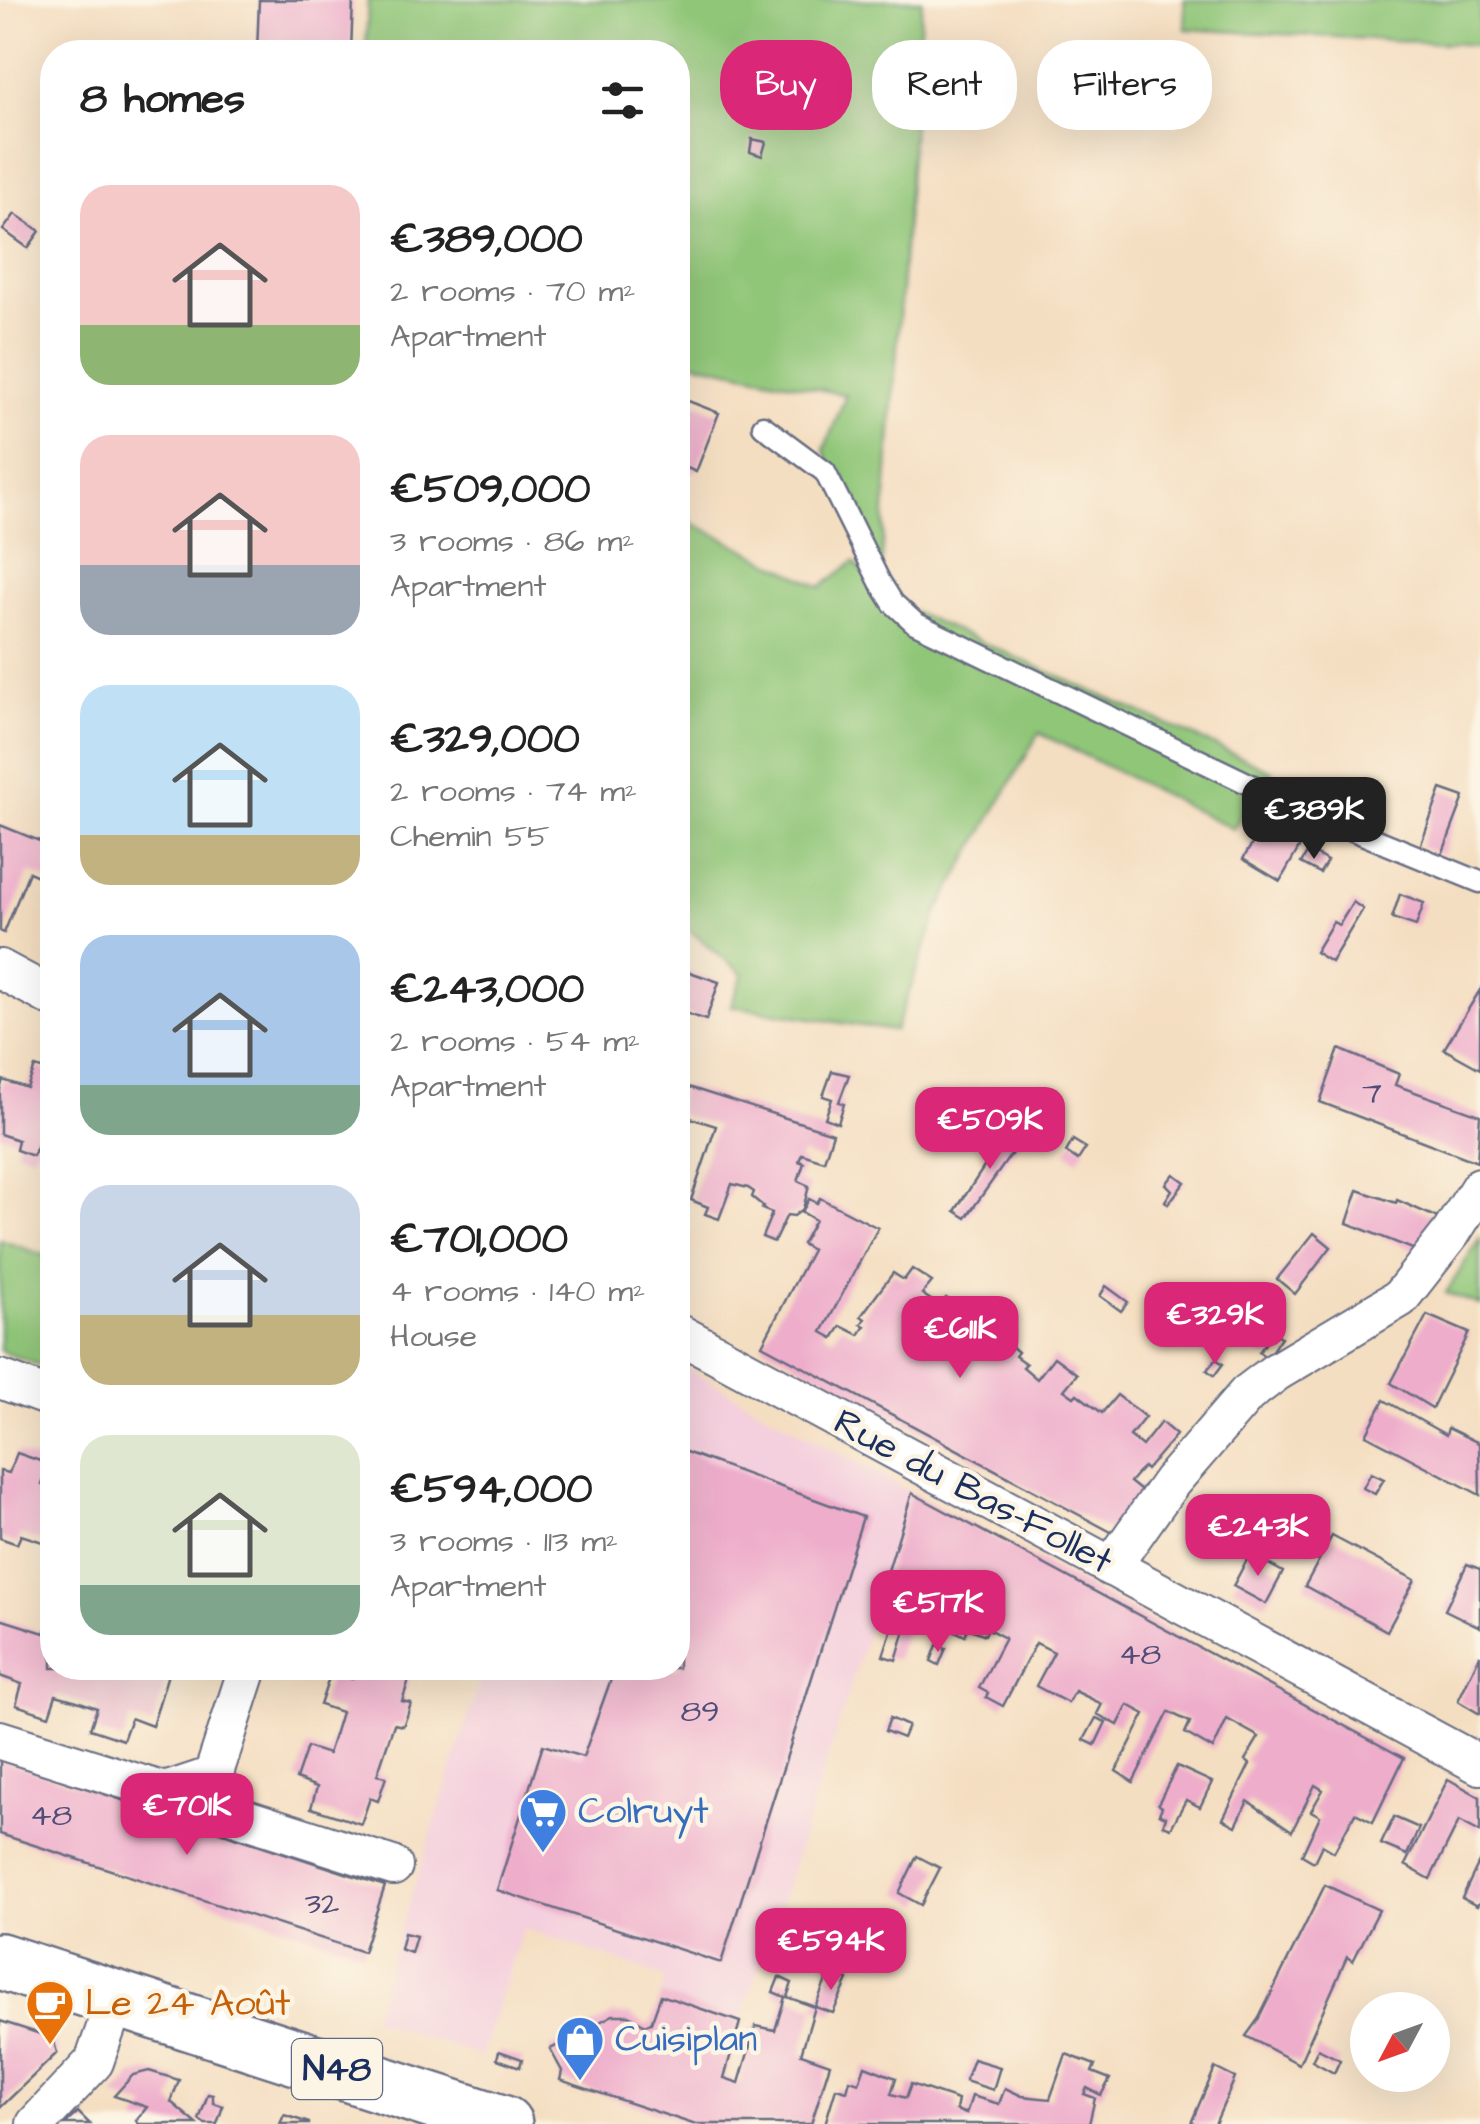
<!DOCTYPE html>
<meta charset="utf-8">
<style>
:root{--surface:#fff;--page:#f2f2f2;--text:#222;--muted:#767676;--accent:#db2777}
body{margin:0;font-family:"Architects Daughter",sans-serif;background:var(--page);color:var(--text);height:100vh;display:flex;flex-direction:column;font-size:38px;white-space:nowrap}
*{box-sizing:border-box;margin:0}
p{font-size:32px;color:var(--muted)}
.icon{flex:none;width:55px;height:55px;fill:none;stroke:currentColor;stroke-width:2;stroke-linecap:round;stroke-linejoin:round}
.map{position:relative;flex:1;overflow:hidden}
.side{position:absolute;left:40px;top:40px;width:650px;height:1640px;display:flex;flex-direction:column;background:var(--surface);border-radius:40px;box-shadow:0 10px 40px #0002}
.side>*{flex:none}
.hud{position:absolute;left:720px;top:40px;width:610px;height:90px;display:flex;gap:20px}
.needle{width:65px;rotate:229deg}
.tools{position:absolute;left:1350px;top:1992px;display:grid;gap:20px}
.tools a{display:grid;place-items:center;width:100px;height:100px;border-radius:50%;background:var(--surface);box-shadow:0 10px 40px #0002;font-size:50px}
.price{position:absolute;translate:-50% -85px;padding:0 22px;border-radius:20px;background:var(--accent);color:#fff;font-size:32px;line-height:65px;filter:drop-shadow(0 2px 5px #0008)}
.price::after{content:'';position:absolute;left:50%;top:60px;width:30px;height:22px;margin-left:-15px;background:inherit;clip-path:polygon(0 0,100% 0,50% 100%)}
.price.selected{background:#222;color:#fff}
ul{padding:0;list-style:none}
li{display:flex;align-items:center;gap:30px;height:250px;padding:0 40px}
li span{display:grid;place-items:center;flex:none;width:280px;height:200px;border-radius:30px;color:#555}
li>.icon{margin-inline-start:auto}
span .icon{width:120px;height:120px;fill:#fffc;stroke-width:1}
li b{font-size:42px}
h2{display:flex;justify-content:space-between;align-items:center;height:120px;padding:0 40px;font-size:42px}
.pill{padding:0 35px;border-radius:40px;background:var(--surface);box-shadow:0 10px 40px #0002;font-size:35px;line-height:90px}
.pill.selected{background:var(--accent);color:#fff}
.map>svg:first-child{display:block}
.built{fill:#f4cfdd}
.green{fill:#90c678;stroke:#567a6b;stroke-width:2.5}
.building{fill:#eeadcb}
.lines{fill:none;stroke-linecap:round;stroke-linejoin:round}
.lane-casing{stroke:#676c81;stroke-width:25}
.street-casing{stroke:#676c81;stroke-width:42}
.primary-casing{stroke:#676c81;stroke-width:60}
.lane{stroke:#fff;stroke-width:20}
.street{stroke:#fff;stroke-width:38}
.primary{stroke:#fff;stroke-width:55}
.labels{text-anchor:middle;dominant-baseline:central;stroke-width:9;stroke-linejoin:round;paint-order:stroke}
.number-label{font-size:32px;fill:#504e79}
.shield{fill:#fcf5e5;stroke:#5e6a86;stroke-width:2.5}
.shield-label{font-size:35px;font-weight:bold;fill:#1b2f5e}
.street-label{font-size:38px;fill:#1b2f5e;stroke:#fcf5e5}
.shop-label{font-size:38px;fill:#366cbe;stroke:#fcf5e5;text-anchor:start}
.food-label{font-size:38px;fill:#c56008;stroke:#fcf5e5;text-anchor:start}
</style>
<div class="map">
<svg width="1480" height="2124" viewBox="0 0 1480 2124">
<rect width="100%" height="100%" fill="#fcf5e5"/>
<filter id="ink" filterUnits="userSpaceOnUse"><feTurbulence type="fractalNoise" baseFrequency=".01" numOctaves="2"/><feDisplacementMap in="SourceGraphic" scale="20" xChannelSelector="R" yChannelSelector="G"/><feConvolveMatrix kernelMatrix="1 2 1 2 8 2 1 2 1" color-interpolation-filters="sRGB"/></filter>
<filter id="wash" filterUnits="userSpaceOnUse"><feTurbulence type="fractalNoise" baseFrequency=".0048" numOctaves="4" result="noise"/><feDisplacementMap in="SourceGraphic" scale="40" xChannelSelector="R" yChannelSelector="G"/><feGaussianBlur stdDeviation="2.25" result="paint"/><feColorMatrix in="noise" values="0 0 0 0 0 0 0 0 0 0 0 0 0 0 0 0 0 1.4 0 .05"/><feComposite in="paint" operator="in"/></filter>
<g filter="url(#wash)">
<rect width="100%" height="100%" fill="#f4dec1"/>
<!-- built -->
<polygon class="built" points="678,1364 912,1493 775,1923 740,2022 661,1995 665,1977 523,1928 481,2056 372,2019 484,1668 678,1668"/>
<!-- green -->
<g class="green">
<polygon points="368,0 922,0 880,582 824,450 846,395 678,359 678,52 366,52"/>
<polygon points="1184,0 1480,0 1480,45 1186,29"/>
<polygon points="678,516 821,587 854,562 893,603 1272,771 1233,829 1039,733 939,909 895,1031 731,1006 743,974 678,921"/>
<polygon points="1480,1238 1480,1305 1446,1293"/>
<polygon points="0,1240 52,1258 52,1370 0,1351"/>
</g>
<g id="blocks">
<!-- building -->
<g class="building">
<polygon points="259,0 353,0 351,52 257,52"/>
<polygon points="752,139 766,142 762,156 750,152"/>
<polygon points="15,214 40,231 28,248 3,230"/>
<polygon points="678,397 719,413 696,472 678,464"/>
<polygon points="1441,789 1464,797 1442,855 1420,847"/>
<polygon points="1264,824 1300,846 1280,881 1243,859"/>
<polygon points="0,825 52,846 52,882 29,872 4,933 0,931"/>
<polygon points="1309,850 1327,861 1320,873 1301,863"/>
<polygon points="1400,894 1424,903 1416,926 1392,918"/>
<polygon points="1353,902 1363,909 1331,962 1315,952 1333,922 1339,925"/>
<polygon points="678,968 719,982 706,1020 678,1011"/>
<polygon points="1480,990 1480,1069 1444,1049"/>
<polygon points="1339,1049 1399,1074 1395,1085 1480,1115 1477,1162 1320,1102"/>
<polygon points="35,1067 52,1072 52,1152 37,1146 33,1156 16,1150 18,1140 0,1134 0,1090 3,1080 27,1088"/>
<polygon points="832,1071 849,1075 839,1102 844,1104 838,1123 825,1118 832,1099 823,1096"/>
<polygon points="682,1085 833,1133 824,1161 802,1154 799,1161 804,1163 798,1181 809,1186 803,1209 794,1216 787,1215 774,1242 762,1237 772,1213 762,1209 763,1206 752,1197 754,1192 748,1188 732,1184 719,1219 705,1214 708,1207 691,1200 716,1126 678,1114 678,1095"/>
<polygon points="1009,1129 1024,1136 966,1218 955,1211"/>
<polygon points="1073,1140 1086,1148 1078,1160 1066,1152"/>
<polygon points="1174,1174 1185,1182 1168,1204 1165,1201 1172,1190 1166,1184"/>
<polygon points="1358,1190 1396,1203 1397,1200 1438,1218 1420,1252 1347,1223"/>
<polygon points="820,1198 878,1228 822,1332 833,1338 841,1326 859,1335 865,1326 861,1324 865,1319 861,1316 893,1273 904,1280 912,1269 932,1282 922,1294 940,1306 946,1298 964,1310 957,1318 965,1324 959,1332 982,1350 985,1347 994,1355 1005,1341 1018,1352 1015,1356 1026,1364 1023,1367 1037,1379 1054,1357 1077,1374 1064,1390 1074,1397 1077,1394 1102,1413 1117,1395 1145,1417 1130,1436 1142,1446 1161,1422 1176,1435 1146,1470 1143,1467 1130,1482 1145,1494 1113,1533 762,1345 812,1250 802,1244 815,1220 802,1212 809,1199 817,1203"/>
<polygon points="1314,1233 1331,1247 1295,1294 1277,1279"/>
<polygon points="1106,1286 1128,1302 1121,1311 1100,1296"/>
<polygon points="1427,1315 1469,1333 1432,1408 1391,1383"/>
<polygon points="1274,1332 1281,1337 1267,1358 1259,1352"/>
<polygon points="1216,1359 1223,1364 1214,1376 1207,1370"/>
<polygon points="1384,1400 1446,1435 1448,1428 1479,1443 1480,1495 1366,1435"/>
<polygon points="683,1451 863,1517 721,1963 497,1890 543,1745 583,1757 615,1668 678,1668 678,1466"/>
<polygon points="17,1453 49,1464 42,1484 52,1488 52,1545 21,1535 17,1544 0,1538 0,1471 9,1473"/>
<polygon points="1371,1473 1384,1479 1375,1494 1363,1488"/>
<polygon points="912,1493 1404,1758 1373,1822 1355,1813 1334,1852 1322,1845 1314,1862 1302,1855 1320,1816 1311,1811 1323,1790 1315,1785 1292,1831 1248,1801 1236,1826 1223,1819 1250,1764 1245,1760 1259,1737 1227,1719 1213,1749 1185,1733 1190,1722 1169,1712 1133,1782 1116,1771 1145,1714 1128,1705 1118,1725 1097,1714 1102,1704 1075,1691 1068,1703 1036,1686 1054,1652 1036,1643 1003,1706 986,1697 988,1693 979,1688 1005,1638 988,1629 985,1635 968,1628 965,1636 953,1630 958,1619 940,1612 935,1626 925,1621 931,1603 915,1597 896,1660 883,1656 899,1607 879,1600"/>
<polygon points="1332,1536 1415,1580 1387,1631 1305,1586"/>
<polygon points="1250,1554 1283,1572 1266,1604 1233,1586"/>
<polygon points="1467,1564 1480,1569 1480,1627 1445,1610"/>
<polygon points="0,1619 44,1633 48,1625 52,1627 52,1668 147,1668 168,1674 152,1726 131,1718 123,1740 90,1729 97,1708 77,1701 56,1695 49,1716 16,1705 22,1684 0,1676"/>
<polygon points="937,1645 946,1648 939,1665 931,1661"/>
<polygon points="1480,1655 1480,1714 1458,1701"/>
<polygon points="356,1668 413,1668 402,1701 411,1703 407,1716 403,1726 394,1724 377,1775 386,1777 378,1801 370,1798 361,1824 311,1808 317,1787 296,1779 307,1747 328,1754 335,1732 341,1712 320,1705 331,1672 352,1679"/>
<polygon points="890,1718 908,1726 903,1738 885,1731"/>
<polygon points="1096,1718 1106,1722 1095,1745 1084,1740"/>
<polygon points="0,1760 385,1886 363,1952 0,1834"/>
<polygon points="1177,1766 1212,1782 1200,1807 1186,1800 1171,1828 1163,1825 1166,1817 1159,1814 1162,1807 1158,1804"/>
<polygon points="1448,1779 1480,1797 1480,1832 1459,1821 1430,1879 1405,1865"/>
<polygon points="1394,1817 1419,1828 1407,1855 1381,1844"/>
<polygon points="917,1856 940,1868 921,1905 899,1893"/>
<polygon points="1480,1860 1480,1901 1477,1906 1462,1898"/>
<polygon points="1325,1885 1379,1910 1353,1961 1347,1957 1299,2064 1246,2036 1259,2018"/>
<polygon points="404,1933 416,1936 411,1953 400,1949"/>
<polygon points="829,1973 848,1980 833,2013 815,2007"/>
<polygon points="779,1977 792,1983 787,1997 815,2007 801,2054 830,2064 811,2124 693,2124 560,2080 562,2071 550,2049 573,2038 576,2029 583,2031 613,2015 629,2015 645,2025 651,2023 661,1995 740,2022 724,2078 739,2083 756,2026 775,2030 785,1997 773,1992"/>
<polygon points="0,2021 53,2038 57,2053 0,2108"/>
<polygon points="1318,2049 1340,2060 1334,2073 1312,2061"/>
<polygon points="499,2051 522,2059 520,2067 497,2059"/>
<polygon points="1066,2054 1095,2065 1092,2072 1110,2079 1101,2095 1087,2088 1084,2094 1095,2098 1089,2124 825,2124 836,2088 847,2091 850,2080 859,2083 865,2066 896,2078 891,2094 906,2098 911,2084 958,2100 956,2110 966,2114 972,2096 999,2104 1005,2088 1022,2096 1050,2099"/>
<polygon points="973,2059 1000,2067 993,2090 965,2081"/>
<polygon points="1215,2068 1235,2078 1215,2124 1194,2124 1191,2123"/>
<polygon points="149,2071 179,2080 171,2102 197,2124 139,2124 136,2121 147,2107 114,2096 133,2075"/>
<polygon points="208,2094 213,2095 213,2103 223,2106 217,2124 205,2124 199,2120"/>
<polygon points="78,2112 90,2124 65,2124"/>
<polygon points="284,2115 309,2123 309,2124 280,2124"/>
</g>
</g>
</g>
<g filter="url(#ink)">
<use href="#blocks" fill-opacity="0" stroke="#676c81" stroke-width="2.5"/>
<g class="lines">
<!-- lane casing -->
<g class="lane-casing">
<polyline id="lane" points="763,426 825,472 880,582 893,603 915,623 1301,809 1480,882"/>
</g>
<!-- street casing -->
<g class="street-casing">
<g id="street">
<polyline points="0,969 52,997"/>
<polyline points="678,1333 1480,1765"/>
<polyline points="0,1379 52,1398"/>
<polyline points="1111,1567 1171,1482 1247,1394 1276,1372 1400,1298 1451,1233 1480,1187"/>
<polyline points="0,1740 165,1792 213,1776 237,1816 393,1866"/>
<polyline points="213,1776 248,1668"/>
<polyline points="36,2124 94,2062 116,1999"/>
</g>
</g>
<!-- primary casing -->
<g class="primary-casing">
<polyline id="primary" points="0,1961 504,2124"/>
</g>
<!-- lane -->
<use href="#lane" class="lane"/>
<!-- street -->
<use href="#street" class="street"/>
<!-- primary -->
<use href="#primary" class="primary"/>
</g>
</g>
<!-- icons -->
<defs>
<g id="supermarket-pin" transform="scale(2.5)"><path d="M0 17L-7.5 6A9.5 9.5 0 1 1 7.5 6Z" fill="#3f7fe0" stroke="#fcf5e5"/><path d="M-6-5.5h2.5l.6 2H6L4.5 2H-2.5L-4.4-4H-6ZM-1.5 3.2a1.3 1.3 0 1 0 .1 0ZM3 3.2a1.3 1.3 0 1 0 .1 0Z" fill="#fff"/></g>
<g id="cafe-pin" transform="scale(2.5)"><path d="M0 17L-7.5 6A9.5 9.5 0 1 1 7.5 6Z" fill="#e8710a" stroke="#fcf5e5"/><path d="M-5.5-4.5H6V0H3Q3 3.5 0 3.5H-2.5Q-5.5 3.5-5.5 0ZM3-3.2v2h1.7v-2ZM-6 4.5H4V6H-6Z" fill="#fff"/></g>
<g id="shop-pin" transform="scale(2.5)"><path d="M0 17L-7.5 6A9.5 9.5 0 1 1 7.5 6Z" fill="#3f7fe0" stroke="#fcf5e5"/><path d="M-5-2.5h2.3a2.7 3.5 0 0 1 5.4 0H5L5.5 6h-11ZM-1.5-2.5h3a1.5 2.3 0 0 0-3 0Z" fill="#fff"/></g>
</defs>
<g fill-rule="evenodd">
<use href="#supermarket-pin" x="543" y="1812"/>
<use href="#cafe-pin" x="50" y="2004"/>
<use href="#shop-pin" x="580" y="2040"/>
</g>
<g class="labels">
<!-- number labels -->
<g class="number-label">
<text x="1372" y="1093">7</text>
<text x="1140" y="1654">48</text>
<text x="700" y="1711">89</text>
<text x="51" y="1815">48</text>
<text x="322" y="1903">32</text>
</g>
<!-- shield labels -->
<rect class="shield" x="292" y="2039" width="90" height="60" rx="8"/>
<g class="shield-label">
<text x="337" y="2069">N48</text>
</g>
<!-- street labels -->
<g class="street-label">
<text transform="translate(973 1492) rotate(28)">Rue du Bas-Follet</text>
</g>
<!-- shop labels -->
<g class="shop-label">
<text x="578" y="1812">Colruyt</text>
<text x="615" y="2040">Cuisiplan</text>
</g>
<!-- food labels -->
<g class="food-label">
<text x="85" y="2004">Le 24 Août</text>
</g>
</g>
</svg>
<div class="tools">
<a><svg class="needle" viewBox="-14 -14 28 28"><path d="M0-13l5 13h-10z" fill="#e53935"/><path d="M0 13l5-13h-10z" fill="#767676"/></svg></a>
</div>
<b class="price selected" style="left:1314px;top:862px">€389K</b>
<b class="price" style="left:990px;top:1172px">€509K</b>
<b class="price" style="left:1215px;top:1367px">€329K</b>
<b class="price" style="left:960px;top:1381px">€611K</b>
<b class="price" style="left:1258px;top:1579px">€243K</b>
<b class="price" style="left:938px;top:1655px">€517K</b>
<b class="price" style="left:187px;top:1858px">€701K</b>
<b class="price" style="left:831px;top:1993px">€594K</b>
<div class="hud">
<a class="pill selected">Buy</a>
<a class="pill">Rent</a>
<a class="pill">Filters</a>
</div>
<section class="side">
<h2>8 homes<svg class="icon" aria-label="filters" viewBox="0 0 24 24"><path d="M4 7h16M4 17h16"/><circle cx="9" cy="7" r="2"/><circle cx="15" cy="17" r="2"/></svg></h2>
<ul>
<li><span style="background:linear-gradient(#f6c9c9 70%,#8fb573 0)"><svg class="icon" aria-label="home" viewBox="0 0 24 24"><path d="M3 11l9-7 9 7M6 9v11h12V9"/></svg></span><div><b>€389,000</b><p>2 rooms · 70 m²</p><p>Apartment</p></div></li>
<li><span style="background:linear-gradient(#f6c9c9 65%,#9aa5b1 0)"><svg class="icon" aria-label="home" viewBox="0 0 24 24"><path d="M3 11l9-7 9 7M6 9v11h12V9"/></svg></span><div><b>€509,000</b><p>3 rooms · 86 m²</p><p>Apartment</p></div></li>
<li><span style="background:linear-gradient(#bfe0f5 75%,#c2b280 0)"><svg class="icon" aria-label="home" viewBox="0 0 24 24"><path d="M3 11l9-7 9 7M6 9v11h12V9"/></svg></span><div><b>€329,000</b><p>2 rooms · 74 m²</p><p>Chemin 55</p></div></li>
<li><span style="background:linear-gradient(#a9c7e8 75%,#7fa58c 0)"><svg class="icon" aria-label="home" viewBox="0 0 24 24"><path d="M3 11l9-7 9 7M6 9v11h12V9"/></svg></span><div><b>€243,000</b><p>2 rooms · 54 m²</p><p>Apartment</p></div></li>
<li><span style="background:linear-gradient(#c9d6e8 65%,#c2b280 0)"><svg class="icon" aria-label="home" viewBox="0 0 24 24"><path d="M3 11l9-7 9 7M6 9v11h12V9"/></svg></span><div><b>€701,000</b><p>4 rooms · 140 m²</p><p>House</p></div></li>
<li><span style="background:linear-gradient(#dfe7d0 75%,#7fa58c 0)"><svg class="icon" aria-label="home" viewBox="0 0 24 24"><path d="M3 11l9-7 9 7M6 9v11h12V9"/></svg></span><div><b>€594,000</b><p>3 rooms · 113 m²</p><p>Apartment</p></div></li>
</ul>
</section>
</div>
